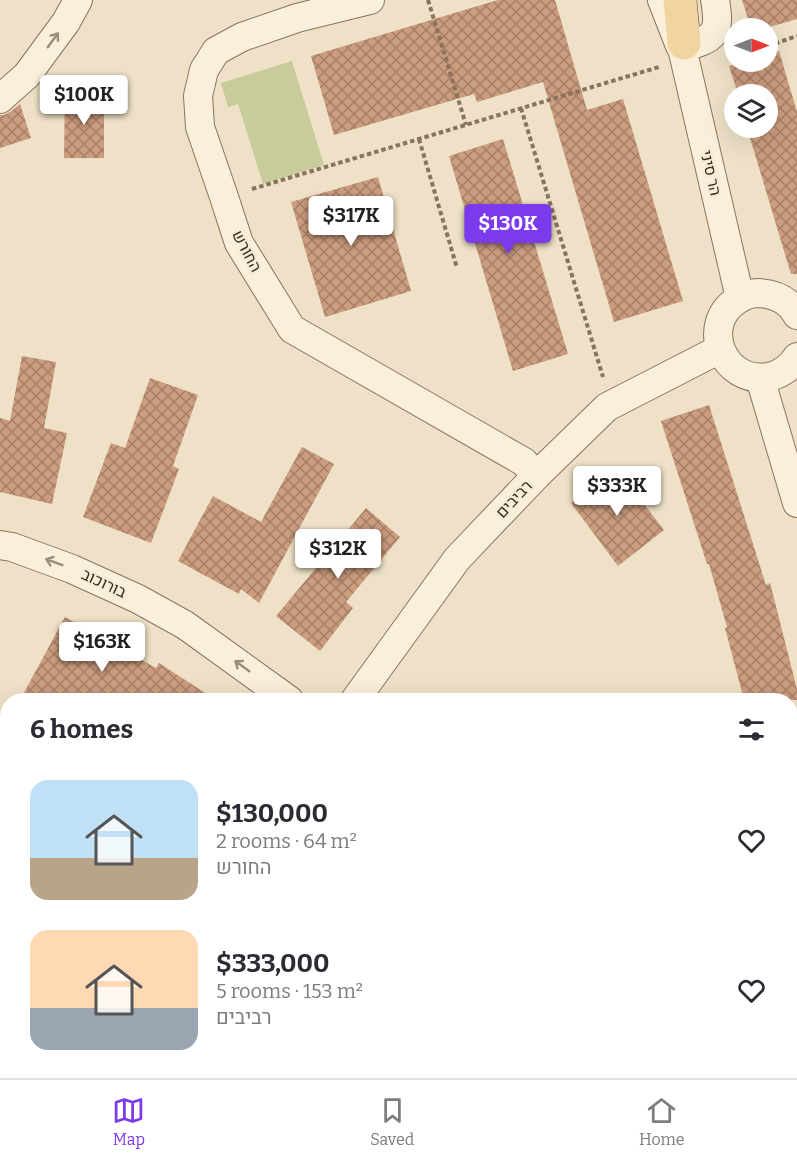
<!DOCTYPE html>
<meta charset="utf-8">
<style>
:root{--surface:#fff;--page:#f7f7f7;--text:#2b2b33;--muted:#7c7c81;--line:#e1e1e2;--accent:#7c3aed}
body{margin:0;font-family:Bitter,Heebo,serif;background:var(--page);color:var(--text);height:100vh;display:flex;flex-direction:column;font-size:22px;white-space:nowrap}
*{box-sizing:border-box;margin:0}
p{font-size:20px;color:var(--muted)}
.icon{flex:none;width:33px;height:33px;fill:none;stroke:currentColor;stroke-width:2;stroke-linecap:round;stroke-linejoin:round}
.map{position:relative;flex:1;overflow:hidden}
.side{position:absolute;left:0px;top:693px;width:798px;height:386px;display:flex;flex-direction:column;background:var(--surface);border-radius:24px 24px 0 0;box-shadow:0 6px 24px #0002}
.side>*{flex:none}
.needle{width:39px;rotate:90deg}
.tools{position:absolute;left:724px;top:18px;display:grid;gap:12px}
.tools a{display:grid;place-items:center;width:54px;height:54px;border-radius:50%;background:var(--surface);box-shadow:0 6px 24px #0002;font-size:30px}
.price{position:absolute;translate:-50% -51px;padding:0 14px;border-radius:6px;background:#fff;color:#222;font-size:20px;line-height:39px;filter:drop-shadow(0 2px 3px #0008)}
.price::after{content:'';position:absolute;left:50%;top:36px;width:18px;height:14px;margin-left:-9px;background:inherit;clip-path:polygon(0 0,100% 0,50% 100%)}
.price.active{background:var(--accent);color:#fff}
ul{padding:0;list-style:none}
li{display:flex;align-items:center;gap:18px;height:150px;padding:0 30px}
li span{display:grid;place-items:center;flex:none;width:168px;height:120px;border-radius:18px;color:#555}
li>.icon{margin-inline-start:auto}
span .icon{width:72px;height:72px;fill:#fffc;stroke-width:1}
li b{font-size:26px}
h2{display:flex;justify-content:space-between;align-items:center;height:72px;padding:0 30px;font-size:26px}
.tab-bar{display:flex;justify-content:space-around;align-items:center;height:84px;border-top:2px solid var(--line);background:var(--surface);font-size:16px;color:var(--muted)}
.tab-bar a{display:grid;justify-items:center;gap:3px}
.tab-bar .active{color:var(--accent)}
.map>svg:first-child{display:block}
.grass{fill:#c8cc9b}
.building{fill:url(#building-cross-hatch)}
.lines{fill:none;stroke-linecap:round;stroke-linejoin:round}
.minor-casing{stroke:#8a735d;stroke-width:30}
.major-casing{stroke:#584231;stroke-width:34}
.path{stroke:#8a735d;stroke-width:4;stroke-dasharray:4.5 3;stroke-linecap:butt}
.minor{stroke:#f9efdb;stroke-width:28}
.major{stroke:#f0d5a1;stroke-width:33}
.oneway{stroke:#9a8e7e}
.labels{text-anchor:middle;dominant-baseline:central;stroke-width:5;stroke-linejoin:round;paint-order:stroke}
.street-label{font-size:16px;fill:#3a2c20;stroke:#f5ecd7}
</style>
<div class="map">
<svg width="797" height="1078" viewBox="0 0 797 1078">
<defs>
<pattern id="building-cross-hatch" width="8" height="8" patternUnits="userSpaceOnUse" patternTransform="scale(1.5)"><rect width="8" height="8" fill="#cb9c7e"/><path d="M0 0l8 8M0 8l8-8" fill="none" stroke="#a67f67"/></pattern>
</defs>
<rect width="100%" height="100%" fill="#eee1c7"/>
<!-- grass -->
<polygon class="grass" points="292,61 324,165 263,184 238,104 228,107 221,83"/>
<!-- building -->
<g class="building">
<polygon points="498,0 555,0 587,110 623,99 683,301 614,322 543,82 477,102 474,94 334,135 311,56"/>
<polygon points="742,0 797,0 797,19 766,28 751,28"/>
<polygon points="779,51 797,112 797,274 791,274 747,128 768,128 768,94 738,94 729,66 744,62 768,62 768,54"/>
<polygon points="65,93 104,93 104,158 64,158"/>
<polygon points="20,104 31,138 0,148 0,115 4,115 10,112"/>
<polygon points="503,139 568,354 513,371 449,156"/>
<polygon points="378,177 411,291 325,317 291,202"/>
<polygon points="22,356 56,362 44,428 67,433 52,504 0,492 0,418 10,421"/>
<polygon points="150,378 198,395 173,466 179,469 151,543 83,517 111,443 125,448"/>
<polygon points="709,405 766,585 770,583 797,689 797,700 744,700 725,628 727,627 709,564 707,564 661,421"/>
<polygon points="302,447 334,464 259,603 241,589 239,594 178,561 213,496 261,522"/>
<polygon points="616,468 664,530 618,566 571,503"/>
<polygon points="366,508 400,537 346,602 353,608 320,651 276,616"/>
<polygon points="65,617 156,668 159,663 216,700 20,700"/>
</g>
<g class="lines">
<!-- minor casing -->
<g class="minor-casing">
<g id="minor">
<polyline points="370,0 297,18 242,37 216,51 204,70 198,96 200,127 224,197 239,243 292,329 524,462 536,476"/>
<polyline points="662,0 680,46 682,48 740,298"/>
<path d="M682,48C715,38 721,35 715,0"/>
<polyline points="0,99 27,75 66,22 78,0"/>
<path d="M797,315C789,300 775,294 759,293C751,293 743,296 737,300C699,325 723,384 768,377C780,375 791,367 797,357"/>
<polyline points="760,378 797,503"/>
<polyline points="0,545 12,547 72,569 138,599 185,625 289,700"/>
<polyline points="355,700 457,559 536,476 607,407 720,349"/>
<polyline points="0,1052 8,1046"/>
<polyline points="519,1071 520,1078"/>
<polyline points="80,1078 83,1071"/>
</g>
</g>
<!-- major casing -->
<g class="major-casing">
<polyline id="major" points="680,0 684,43"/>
</g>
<!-- path -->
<g class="path">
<polyline points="428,0 466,125"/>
<polyline points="768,46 797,36"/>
<polyline points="521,108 603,377"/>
<polyline points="419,139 457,268"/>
<polyline points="252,189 659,67"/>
</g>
<!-- minor -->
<use href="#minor" class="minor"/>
<!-- major -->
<use href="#major" class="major"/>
</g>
<!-- one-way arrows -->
<defs><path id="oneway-shaft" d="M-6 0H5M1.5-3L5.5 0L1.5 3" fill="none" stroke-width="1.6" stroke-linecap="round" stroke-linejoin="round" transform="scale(1.5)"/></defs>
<g class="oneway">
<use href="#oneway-shaft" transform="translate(53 40) rotate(-54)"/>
<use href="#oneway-shaft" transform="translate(54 562) rotate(-160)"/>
<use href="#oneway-shaft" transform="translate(242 666) rotate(-144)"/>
</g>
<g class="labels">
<!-- street labels -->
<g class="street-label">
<text transform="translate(711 173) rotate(77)">הר סיני</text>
<text transform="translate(247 251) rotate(62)">החורש</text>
<text transform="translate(514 499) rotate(-47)">רביבים</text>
<text transform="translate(104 583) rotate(25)">בורוכוב</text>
</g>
</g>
</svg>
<div class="tools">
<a><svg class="needle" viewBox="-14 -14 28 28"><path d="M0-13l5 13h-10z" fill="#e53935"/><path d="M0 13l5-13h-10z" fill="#7c7c81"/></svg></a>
<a><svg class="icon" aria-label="layers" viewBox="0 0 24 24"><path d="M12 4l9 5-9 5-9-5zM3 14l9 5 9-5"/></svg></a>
</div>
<b class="price" style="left:84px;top:126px">$100K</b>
<b class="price" style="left:351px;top:247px">$317K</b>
<b class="price active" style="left:508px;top:255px">$130K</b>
<b class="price" style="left:617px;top:517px">$333K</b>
<b class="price" style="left:338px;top:580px">$312K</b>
<b class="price" style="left:102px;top:673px">$163K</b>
<section class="side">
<h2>6 homes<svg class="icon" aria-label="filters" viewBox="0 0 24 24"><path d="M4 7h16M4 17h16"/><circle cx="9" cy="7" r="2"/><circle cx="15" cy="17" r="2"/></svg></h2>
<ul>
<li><span style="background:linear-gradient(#bfe0f5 65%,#b9a48a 0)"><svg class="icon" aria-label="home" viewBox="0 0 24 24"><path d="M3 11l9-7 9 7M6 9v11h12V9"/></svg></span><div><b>$130,000</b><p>2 rooms · 64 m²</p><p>החורש</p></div><svg class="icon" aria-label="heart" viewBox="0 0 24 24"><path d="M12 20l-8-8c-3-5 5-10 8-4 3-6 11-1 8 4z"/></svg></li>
<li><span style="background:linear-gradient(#ffd9b3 65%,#9aa5b1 0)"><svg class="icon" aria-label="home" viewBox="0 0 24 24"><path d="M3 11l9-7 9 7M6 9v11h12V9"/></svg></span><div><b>$333,000</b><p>5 rooms · 153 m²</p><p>רביבים</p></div><svg class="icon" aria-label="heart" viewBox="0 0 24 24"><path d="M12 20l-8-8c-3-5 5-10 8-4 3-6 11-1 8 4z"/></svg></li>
</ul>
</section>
</div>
<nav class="tab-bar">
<a class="active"><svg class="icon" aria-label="map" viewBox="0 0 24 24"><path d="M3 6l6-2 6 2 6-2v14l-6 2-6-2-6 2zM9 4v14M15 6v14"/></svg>Map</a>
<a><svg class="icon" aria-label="saved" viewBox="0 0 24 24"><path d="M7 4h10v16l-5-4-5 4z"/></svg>Saved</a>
<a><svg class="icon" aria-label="home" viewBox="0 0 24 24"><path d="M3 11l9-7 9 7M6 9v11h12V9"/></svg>Home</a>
</nav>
